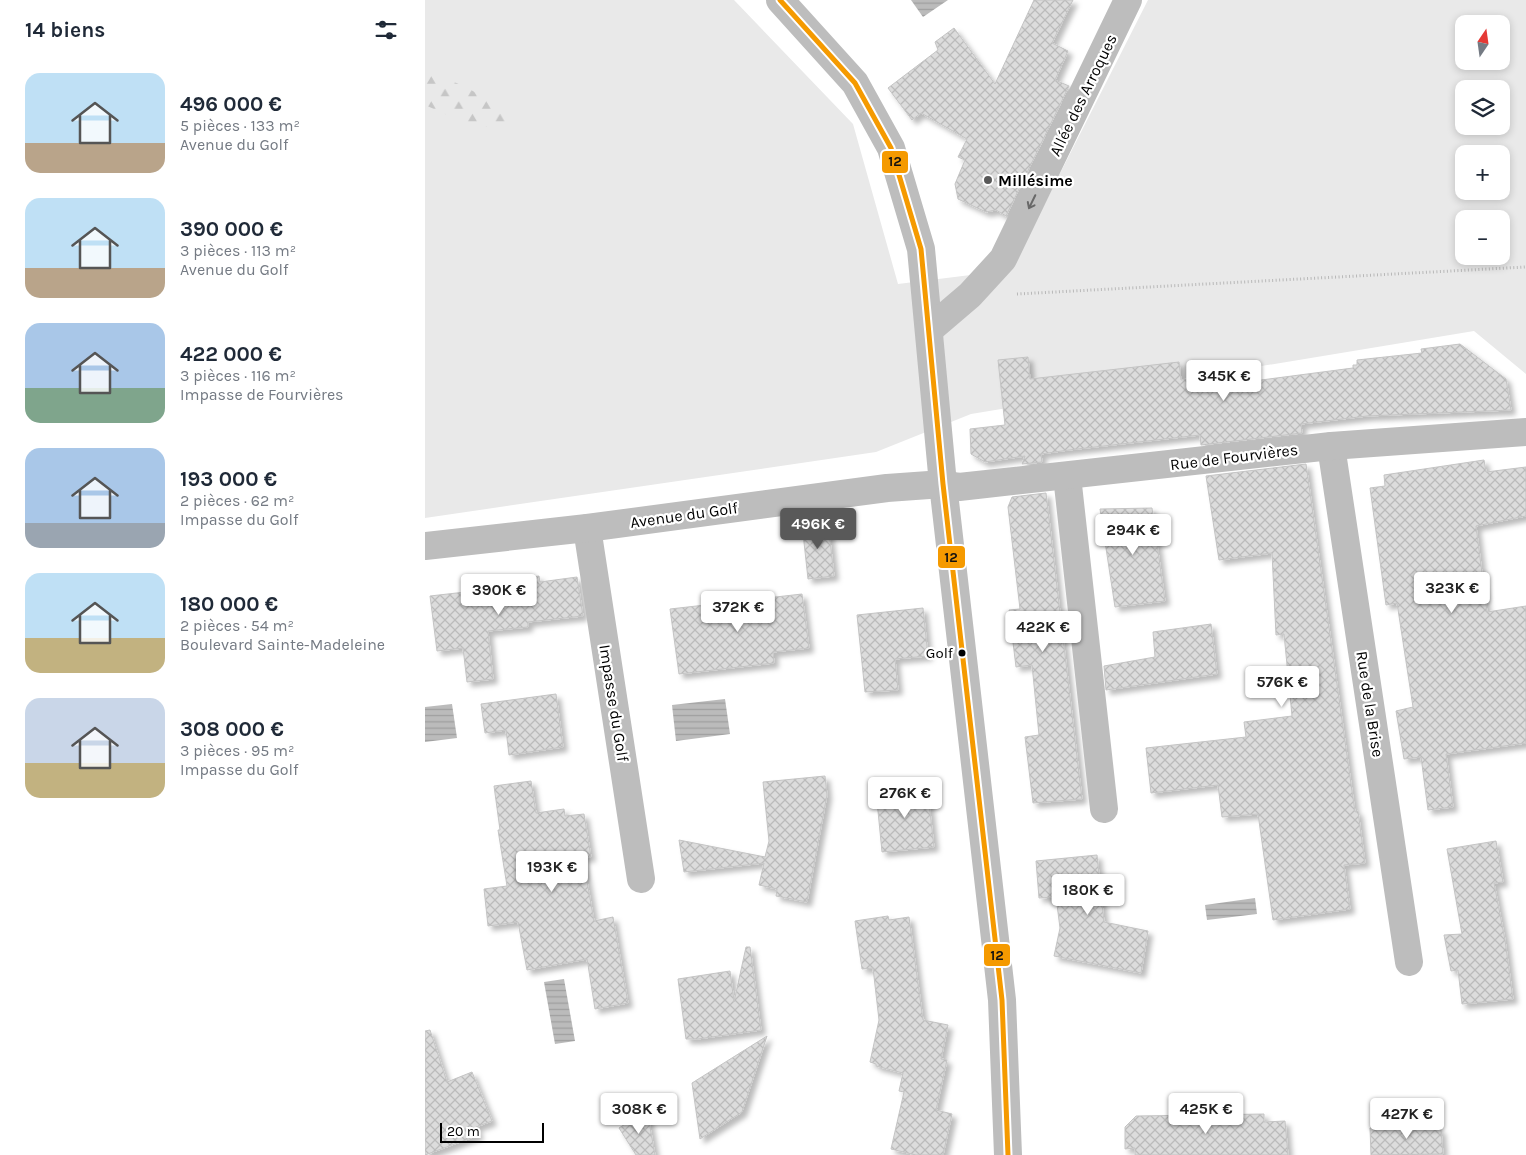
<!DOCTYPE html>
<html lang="fr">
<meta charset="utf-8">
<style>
:root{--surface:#fff;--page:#f6f6f7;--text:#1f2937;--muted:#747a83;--accent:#595959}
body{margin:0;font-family:Karla,sans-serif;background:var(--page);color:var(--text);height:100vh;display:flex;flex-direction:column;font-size:19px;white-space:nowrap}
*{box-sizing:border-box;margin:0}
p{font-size:16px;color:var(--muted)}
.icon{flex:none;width:28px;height:28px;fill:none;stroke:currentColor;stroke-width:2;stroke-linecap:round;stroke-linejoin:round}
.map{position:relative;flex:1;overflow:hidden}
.sheet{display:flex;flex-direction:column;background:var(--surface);width:425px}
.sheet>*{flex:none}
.needle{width:32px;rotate:13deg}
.controls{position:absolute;left:1030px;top:15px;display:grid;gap:10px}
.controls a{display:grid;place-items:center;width:55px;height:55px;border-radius:10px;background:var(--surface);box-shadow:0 2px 8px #0003;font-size:25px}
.scale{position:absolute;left:15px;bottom:12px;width:104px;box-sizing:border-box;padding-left:5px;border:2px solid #000;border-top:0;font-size:14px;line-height:18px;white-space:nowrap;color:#000;-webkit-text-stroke:4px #fff;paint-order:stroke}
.price{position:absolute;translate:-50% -42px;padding:0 11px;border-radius:5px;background:#fff;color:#222;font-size:16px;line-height:32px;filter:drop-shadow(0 1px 2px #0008)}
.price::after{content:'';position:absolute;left:50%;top:30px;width:15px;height:11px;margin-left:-8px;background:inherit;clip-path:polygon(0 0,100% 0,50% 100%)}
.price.current{background:var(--accent);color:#fff}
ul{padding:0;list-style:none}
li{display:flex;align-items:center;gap:15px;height:125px;padding:0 25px}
li span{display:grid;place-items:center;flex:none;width:140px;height:100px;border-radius:15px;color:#555}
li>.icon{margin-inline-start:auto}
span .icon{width:60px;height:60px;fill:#fffc;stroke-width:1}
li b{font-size:21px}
h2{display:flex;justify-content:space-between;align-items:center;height:60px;padding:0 25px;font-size:21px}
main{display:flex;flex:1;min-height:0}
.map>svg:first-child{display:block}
.green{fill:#e9e9e9;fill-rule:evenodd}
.forest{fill:url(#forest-firs)}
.water{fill:url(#water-rules)}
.building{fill:url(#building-cross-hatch);stroke:#c4c4c4;filter:url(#shadow)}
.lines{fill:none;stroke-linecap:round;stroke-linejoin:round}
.path{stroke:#b8b8b8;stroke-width:3;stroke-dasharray:1 2.5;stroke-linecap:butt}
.minor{stroke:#bdbdbd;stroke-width:28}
.bus-1-casing{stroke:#fff;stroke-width:9}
.bus-1{stroke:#f59a00;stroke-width:5}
.oneway{stroke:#686868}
.poi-dot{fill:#595959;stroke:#fff;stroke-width:2}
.bus-dot{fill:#000;stroke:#fff;stroke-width:2}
.labels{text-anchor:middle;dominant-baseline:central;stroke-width:4.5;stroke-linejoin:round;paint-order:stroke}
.bus-label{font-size:15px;fill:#000;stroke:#fff;text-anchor:end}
.street-label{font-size:16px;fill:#000;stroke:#fff}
.poi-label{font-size:16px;font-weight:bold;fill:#000;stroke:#fff;text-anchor:start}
.line-badge{stroke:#fff;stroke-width:2}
.pale-badge-label{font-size:14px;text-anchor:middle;font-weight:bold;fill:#111}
</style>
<main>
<section class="sheet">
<h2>14 biens<svg class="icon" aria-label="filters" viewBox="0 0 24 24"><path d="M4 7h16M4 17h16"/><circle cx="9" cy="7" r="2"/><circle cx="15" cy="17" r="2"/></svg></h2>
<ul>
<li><span style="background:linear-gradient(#bfe0f5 70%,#b9a48a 0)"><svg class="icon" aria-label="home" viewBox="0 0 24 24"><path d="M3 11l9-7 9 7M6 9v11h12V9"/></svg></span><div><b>496 000 €</b><p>5 pièces · 133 m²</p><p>Avenue du Golf</p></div></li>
<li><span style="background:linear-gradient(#bfe0f5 70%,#b9a48a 0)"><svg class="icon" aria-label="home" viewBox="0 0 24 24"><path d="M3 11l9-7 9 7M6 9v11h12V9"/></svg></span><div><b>390 000 €</b><p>3 pièces · 113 m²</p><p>Avenue du Golf</p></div></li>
<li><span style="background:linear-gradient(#a9c7e8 65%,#7fa58c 0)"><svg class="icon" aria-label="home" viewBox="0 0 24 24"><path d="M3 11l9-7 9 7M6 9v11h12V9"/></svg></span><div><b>422 000 €</b><p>3 pièces · 116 m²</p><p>Impasse de Fourvières</p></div></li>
<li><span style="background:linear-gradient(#a9c7e8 75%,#9aa5b1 0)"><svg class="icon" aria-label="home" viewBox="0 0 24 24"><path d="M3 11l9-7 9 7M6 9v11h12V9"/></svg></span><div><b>193 000 €</b><p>2 pièces · 62 m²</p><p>Impasse du Golf</p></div></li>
<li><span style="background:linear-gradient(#bfe0f5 65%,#c2b280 0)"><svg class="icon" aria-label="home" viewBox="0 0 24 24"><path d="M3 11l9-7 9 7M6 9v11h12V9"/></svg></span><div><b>180 000 €</b><p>2 pièces · 54 m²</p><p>Boulevard Sainte-Madeleine</p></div></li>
<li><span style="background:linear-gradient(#c9d6e8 65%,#c2b280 0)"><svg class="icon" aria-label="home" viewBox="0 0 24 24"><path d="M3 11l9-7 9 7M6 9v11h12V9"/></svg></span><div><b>308 000 €</b><p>3 pièces · 95 m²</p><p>Impasse du Golf</p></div></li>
</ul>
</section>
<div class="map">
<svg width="1101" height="1155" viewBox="0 0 1101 1155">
<defs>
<pattern id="forest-firs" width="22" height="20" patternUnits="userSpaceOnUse" patternTransform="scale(1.25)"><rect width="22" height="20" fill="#e9e9e9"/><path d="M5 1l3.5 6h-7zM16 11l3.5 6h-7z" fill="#c6c6c6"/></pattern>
<pattern id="water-rules" width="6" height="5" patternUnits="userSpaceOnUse" patternTransform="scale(1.25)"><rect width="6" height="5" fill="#bbb"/><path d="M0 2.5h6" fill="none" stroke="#9f9f9f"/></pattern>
<pattern id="building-cross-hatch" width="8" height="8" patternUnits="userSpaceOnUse" patternTransform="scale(1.25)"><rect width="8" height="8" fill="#dcdcdc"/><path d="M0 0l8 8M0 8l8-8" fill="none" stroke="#bbb"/></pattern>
<filter id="shadow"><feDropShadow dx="4.5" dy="4.5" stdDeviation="2.5" flood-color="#0004"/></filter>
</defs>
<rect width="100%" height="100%" fill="#fff"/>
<!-- green -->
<path class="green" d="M0,0H309L428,124L473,284L586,270L723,0H1101V374L1049,331L546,414L451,452L0,518ZM1039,24H1076V61H1039ZM1039,89H1076V126H1039ZM1039,154H1076V191H1039ZM1039,219H1076V256H1039Z"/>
<!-- forest -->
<path class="forest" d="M0,69C30,82 62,95 86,117L77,127L47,126L0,105Z"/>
<!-- water -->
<g class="water">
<polygon points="486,0 523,0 498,17"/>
<polygon points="300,699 305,734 251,741 247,705"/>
<polygon points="27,704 32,738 0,742 0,707"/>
<polygon points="830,898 832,914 782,920 780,905"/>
<polygon points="139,979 150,1041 130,1044 119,982"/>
</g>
<!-- building -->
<g class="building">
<polygon points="609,0 648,0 627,43 643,51 630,80 644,86 581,216 571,210 561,212 533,199 530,184 540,160 533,157 542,139 496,113 487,120 463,88 513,50 510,42 529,28 570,84"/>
<polygon points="1035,344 1081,379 1086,410 942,416 876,424 877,433 776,445 775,435 644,450 616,454 617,462 597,464 600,456 560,462 546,454 545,429 580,425 573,360 603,357 605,379 754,362 756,380 819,371 821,382 928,368 928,365 932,365 932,360 997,353 996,349"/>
<polygon points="1059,460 1061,472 1101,467 1101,516 1051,526 1062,612 1101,606 1101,743 1021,754 1028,807 1003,810 996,757 979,759 971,711 988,707 972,603 961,605 945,488 960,486 959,475"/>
<polygon points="881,464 930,812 933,811 940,863 919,865 925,909 848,920 833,814 797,817 793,785 726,793 721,748 821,737 819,722 867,716 859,634 851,635 847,553 794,560 781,476"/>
<polygon points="621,493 657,799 608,803 600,737 614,735 607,665 591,667 584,610 595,609 583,507 587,497"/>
<polygon points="727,508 740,601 690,607 675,509"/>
<polygon points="403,522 409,576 383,579 377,524"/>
<polygon points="114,576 115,582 152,577 158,616 103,622 103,627 63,631 68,679 42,682 38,648 12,651 5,596 58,590 57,584"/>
<polygon points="377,594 384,648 348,652 349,663 254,674 245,609"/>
<polygon points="498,608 503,656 470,659 473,690 440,692 432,615"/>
<polygon points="786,624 792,674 681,690 679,666 730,657 728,632"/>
<polygon points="131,694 138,747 84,755 81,730 60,733 56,704"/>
<polygon points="400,776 402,795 382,902 351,896 352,889 334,885 339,863 259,872 254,840 340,857 344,841 338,782"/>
<polygon points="106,781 111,813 139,809 140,816 159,814 166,857 158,858 169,921 188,917 203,1003 170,1009 162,959 102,970 93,922 63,926 59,889 82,886 73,830 75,830 69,786"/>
<polygon points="502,785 509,847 457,852 451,791"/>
<polygon points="1071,841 1078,882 1069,883 1080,940 1088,999 1037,1004 1033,970 1026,971 1019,935 1037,934 1022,849"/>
<polygon points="672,855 679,922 723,931 716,973 629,956 635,928 631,897 614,898 611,861"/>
<polygon points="463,916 464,920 484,917 498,1020 523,1025 516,1059 522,1060 511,1110 527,1114 518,1155 491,1155 466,1149 479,1092 474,1091 478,1073 451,1066 451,1064 445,1062 454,1020 448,968 437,969 430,921"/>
<polygon points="321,947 325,947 336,1030 273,1039 261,1039 253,979 305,971 309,1002"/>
<polygon points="5,1030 22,1082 47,1072 67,1121 51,1127 54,1135 0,1155 0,1031"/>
<polygon points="342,1036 317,1112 275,1139 267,1083"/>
<polygon points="222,1110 230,1155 211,1155 194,1128"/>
<polygon points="839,1114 839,1122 860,1121 863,1155 710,1155 710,1148 700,1149 700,1127 711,1116"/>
<polygon points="1003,1122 1016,1130 1018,1154 946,1155 945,1128 977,1127 976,1124"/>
</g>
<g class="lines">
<!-- path -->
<polyline class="path" points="592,294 1101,267"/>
<!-- minor -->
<g class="minor">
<polyline points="355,0 430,83 466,148 496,249 518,484 577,1000 583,1155"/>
<polyline points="504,330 545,295 578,259 703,0"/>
<polyline points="906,446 984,962"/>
<polyline points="642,476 679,809"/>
<polyline points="162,528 216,879"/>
<polyline points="0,546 162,528 462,488 518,484 534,487 906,446 1101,432"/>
</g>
<!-- bus-1 casing -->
<g class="bus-1-casing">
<polyline id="bus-1" points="355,0 430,83 466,148 496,249 518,484 577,1000 583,1155"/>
</g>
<!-- bus-1 -->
<use href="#bus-1" class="bus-1"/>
</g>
<!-- one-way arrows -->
<defs><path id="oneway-shaft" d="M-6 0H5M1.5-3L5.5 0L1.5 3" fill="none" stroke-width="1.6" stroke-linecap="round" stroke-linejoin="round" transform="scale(1.25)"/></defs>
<use class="oneway" href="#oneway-shaft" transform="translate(607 202) rotate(116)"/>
<!-- markers -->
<circle class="poi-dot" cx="563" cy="180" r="5"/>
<circle class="bus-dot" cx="537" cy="653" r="4.5"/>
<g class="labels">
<!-- bus labels -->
<g class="bus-label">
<text x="528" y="653">Golf</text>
</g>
<!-- street labels -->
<g class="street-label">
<text transform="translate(658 95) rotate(-64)">Allée des Arroques</text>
<text transform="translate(809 457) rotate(-7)">Rue de Fourvières</text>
<text transform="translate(259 515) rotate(-8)">Avenue du Golf</text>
<text transform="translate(189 703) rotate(81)">Impasse du Golf</text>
<text transform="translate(945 704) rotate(81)">Rue de la Brise</text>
</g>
<!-- poi labels -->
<g class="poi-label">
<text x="573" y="180">Millésime</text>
</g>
</g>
<g class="line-badge">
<rect x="456" y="150" width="28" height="24" rx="5" fill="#f59a00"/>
<rect x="512" y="545" width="29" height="24" rx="5" fill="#f59a00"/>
<rect x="558" y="943" width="28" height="24" rx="5" fill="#f59a00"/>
</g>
<g class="pale-badge-label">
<text x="470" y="166">12</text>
<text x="526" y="562">12</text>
<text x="572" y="960">12</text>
</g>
</svg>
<div class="controls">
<a><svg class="needle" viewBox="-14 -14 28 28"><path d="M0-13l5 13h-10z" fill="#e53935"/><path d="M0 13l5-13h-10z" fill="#747a83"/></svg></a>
<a><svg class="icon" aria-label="layers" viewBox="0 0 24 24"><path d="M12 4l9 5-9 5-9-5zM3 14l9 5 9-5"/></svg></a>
<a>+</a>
<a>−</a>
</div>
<div class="scale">20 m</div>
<b class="price" style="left:799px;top:402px">345K €</b>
<b class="price current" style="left:393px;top:550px">496K €</b>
<b class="price" style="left:708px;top:556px">294K €</b>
<b class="price" style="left:1027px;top:614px">323K €</b>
<b class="price" style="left:74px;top:616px">390K €</b>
<b class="price" style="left:313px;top:633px">372K €</b>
<b class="price" style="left:618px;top:653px">422K €</b>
<b class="price" style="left:857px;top:708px">576K €</b>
<b class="price" style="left:480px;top:819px">276K €</b>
<b class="price" style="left:127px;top:893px">193K €</b>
<b class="price" style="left:663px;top:916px">180K €</b>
<b class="price" style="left:214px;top:1135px">308K €</b>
<b class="price" style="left:781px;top:1135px">425K €</b>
<b class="price" style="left:982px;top:1140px">427K €</b>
</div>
</main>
